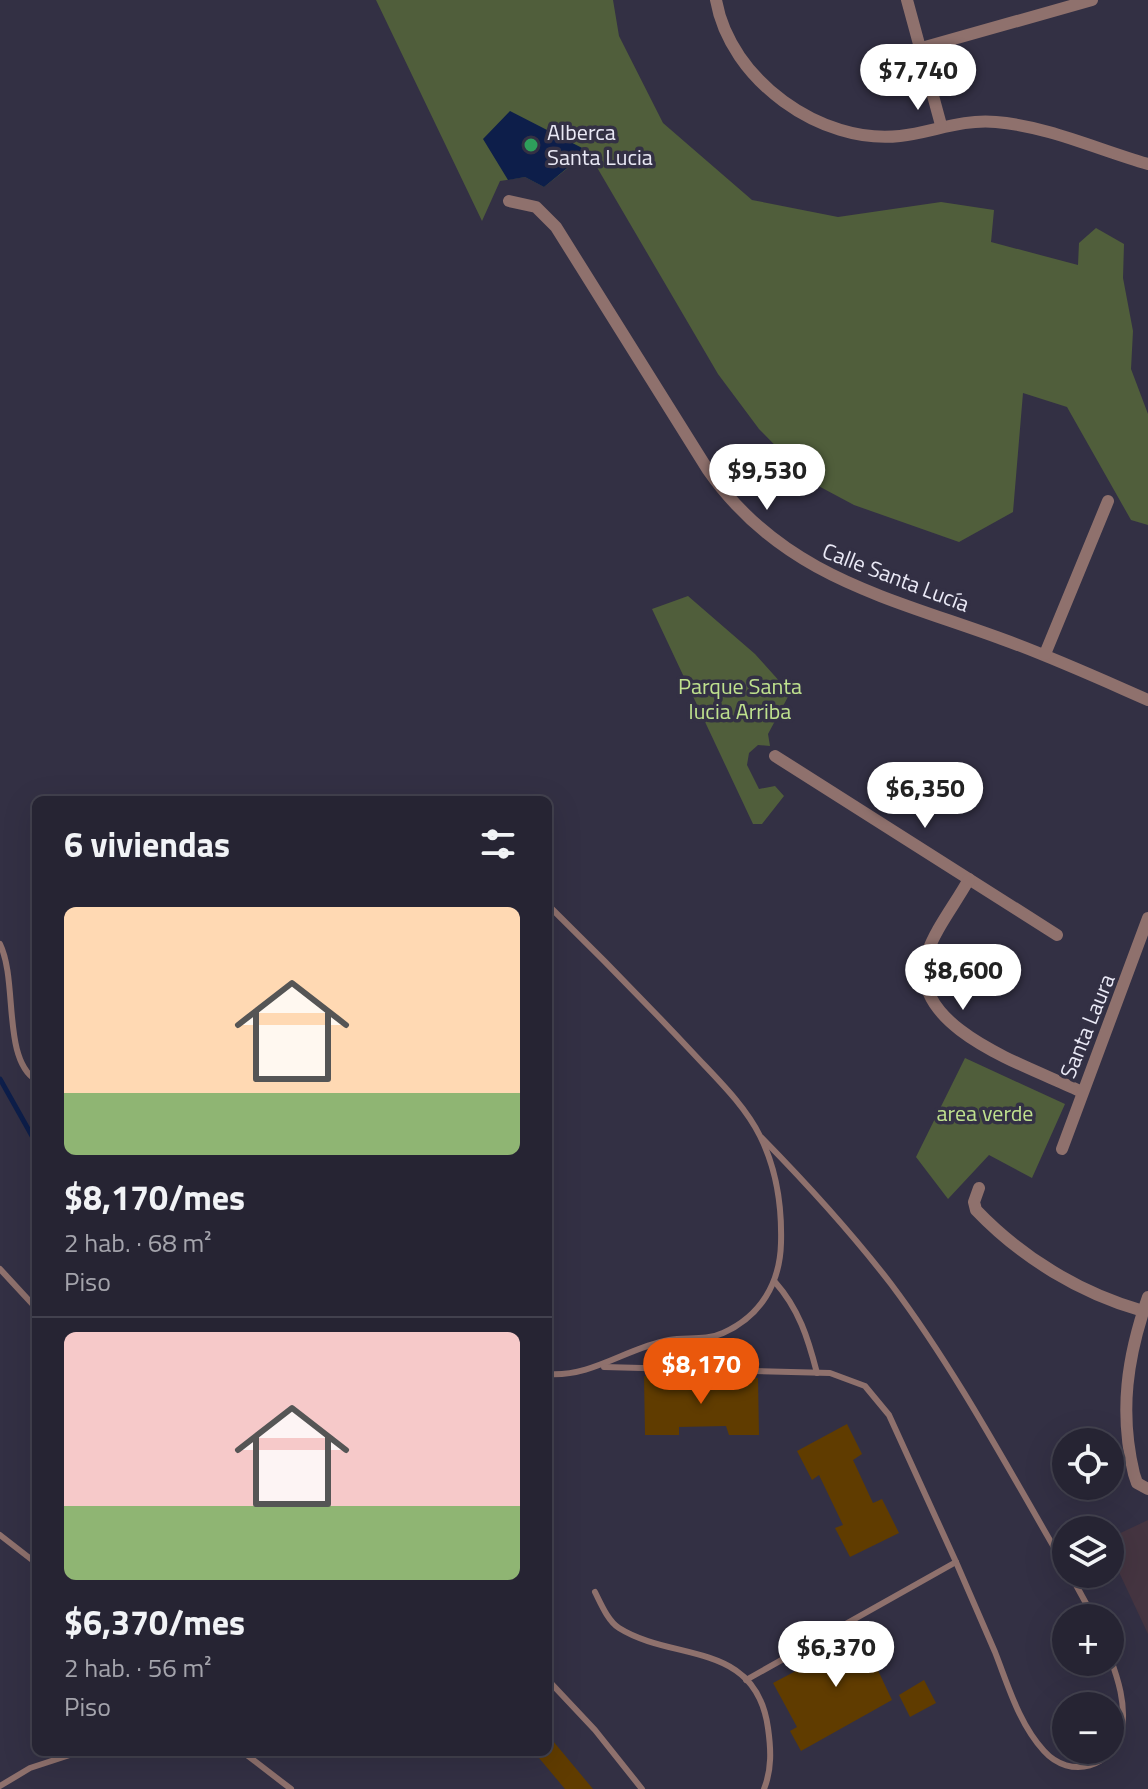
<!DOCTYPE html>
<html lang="es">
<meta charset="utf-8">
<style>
:root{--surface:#262433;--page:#32303f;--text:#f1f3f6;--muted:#a4a4ac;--line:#42414e;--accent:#ea580c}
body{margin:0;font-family:"Titillium Web",sans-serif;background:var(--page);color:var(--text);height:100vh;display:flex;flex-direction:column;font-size:30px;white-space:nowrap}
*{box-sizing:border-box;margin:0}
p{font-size:26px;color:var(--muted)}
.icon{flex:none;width:44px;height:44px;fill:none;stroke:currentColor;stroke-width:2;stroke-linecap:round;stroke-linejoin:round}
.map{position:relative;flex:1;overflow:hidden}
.panel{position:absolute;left:32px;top:796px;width:520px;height:960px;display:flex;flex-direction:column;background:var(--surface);border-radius:12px;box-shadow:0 8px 32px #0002,0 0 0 2px var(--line)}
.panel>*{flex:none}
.buttons{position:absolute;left:1052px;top:1428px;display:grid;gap:16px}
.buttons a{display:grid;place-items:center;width:72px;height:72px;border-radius:50%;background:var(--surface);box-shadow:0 8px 32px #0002,0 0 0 2px var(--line);font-size:40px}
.price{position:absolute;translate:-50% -68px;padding:0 18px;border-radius:28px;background:#fff;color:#222;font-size:26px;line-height:52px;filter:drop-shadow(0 2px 4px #0008)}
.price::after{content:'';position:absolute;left:50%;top:48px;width:24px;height:18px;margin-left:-12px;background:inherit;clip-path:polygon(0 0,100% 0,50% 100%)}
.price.selected{background:var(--accent);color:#fff}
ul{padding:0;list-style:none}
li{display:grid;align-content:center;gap:16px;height:424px;padding:0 32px}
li+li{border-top:2px solid var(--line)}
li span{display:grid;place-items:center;height:248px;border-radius:12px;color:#555}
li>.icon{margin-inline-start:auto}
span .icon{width:144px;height:144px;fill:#fffc;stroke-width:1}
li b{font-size:34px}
h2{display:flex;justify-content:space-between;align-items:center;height:96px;padding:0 32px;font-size:34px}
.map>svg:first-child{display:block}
.commercial{fill:#453541}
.green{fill:#505e3b}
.water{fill:#0d1e4a}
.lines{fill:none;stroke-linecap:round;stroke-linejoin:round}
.stream{stroke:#0d1e4a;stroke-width:5}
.building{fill:#603c00}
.lane{stroke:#8f716d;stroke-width:6}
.street{stroke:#8f716d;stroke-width:12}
.leisure-dot{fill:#2e9e5b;stroke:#333044;stroke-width:3}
.labels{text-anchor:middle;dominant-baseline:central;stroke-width:7;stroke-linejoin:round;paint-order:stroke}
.poi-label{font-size:22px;fill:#eae9f6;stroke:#333044;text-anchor:start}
.street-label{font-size:22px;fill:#eae9f6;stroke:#333044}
.park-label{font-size:22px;fill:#bfe18e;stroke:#333044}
</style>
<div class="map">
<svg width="1148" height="1789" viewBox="0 0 1148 1789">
<rect width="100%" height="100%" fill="#333044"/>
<!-- commercial -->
<polygon class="commercial" points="1148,1520 1148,1634 1110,1553 1110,1538"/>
<!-- green -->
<g class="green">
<polygon points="376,0 613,0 619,36 663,123 752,200 838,217 941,202 994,210 991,242 1078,265 1079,243 1096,228 1124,244 1123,278 1133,331 1131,369 1148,414 1148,525 1131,520 1067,407 1023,393 1013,512 959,542 854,505 811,482 759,429 718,374 588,152 544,187 525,177 500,181 482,221"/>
<polygon points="688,596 755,654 790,693 768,734 770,746 758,745 749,753 747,765 759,789 775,786 784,796 762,824 753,824 652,609"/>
<polygon points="965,1058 1065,1104 1032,1178 989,1155 948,1199 916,1157"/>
</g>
<!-- water -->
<polygon class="water" points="510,111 588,151 544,187 525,177 508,180 483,139"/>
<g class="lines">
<!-- stream -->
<polyline class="stream" points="0,1079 36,1143"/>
</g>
<!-- building -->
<g class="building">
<polygon points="644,1376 671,1376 671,1386 729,1385 729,1378 758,1378 759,1435 729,1435 726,1426 679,1427 679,1435 645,1435"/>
<polygon points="847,1424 862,1454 853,1460 873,1503 882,1499 899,1533 850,1557 835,1528 843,1525 819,1475 812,1480 797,1451"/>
<polygon points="881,1626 894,1651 874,1662 892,1700 801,1751 790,1731 797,1727 773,1683"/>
<polygon points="924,1680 936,1703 910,1717 899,1695"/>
<polygon points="548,1735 593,1789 565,1789 534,1752 548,1752"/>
</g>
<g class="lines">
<!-- lane -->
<g class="lane">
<path d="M548,905C597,953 645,1002 692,1052C716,1078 744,1104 760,1136C776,1168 782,1207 781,1243C780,1283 761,1316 723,1333C706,1341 686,1337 669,1340C626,1348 593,1377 548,1374"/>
<path d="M0,944C18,981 2,1059 36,1080"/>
<path d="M762,1138C808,1185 851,1232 891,1284C957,1372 1010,1472 1066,1568"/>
<polyline points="0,1269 36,1308"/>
<path d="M775,1282C799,1309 808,1338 817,1373"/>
<polyline points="604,1367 830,1373 865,1386 889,1415 956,1562 746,1680"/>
<polyline points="0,1535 36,1563"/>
<path d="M956,1562C969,1592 982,1622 995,1652C1008,1685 1019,1724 1044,1751C1070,1780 1114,1768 1122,1728C1126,1704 1118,1679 1110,1657"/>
<polyline points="1070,1574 1094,1618"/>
<path d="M595,1592C601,1604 608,1621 619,1628C673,1662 756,1640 768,1728C771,1749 772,1769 764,1789"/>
<polyline points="548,1680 595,1730 642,1789"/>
<polyline points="243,1752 291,1789"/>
<polyline points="0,1786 30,1768 79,1752"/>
</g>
<!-- street -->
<g class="street">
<path d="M716,0C730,80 821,145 900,136C934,132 960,119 996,122C1047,126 1099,150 1148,164"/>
<polyline points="907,0 941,125"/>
<polyline points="918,49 1092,0"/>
<path d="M509,201L536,207L556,227L708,470C782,576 887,597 1002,639C1052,657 1100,679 1148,700"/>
<polyline points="1045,654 1108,501"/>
<polyline points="775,756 1057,935"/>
<path d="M969,879C956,903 935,929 927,954C904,1029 1032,1067 1082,1092"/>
<polyline points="1062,1149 1148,918"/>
<path d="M979,1188L974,1202L976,1210C1022,1258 1080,1293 1143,1311"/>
<path d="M1148,1297C1127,1357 1119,1412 1134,1474L1137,1483L1148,1489"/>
</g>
</g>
<!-- markers -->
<circle class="leisure-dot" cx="531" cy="145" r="8"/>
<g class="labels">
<!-- poi labels -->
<g class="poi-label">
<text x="547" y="132">Alberca<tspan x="547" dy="25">Santa Lucia</tspan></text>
</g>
<!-- street labels -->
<g class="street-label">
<text transform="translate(896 577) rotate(21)">Calle Santa Lucía</text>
<text transform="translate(1087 1026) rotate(-68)">Santa Laura</text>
</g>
<!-- park labels -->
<g class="park-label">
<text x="740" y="686">Parque Santa<tspan x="740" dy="25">lucia Arriba</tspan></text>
<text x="985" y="1113">area verde</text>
</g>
</g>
</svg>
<div class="buttons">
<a><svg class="icon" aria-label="locate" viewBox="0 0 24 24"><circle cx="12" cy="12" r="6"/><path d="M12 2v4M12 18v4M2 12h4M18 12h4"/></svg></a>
<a><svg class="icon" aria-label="layers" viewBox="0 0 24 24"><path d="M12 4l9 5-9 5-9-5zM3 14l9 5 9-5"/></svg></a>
<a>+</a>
<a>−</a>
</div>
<b class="price" style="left:918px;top:112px">$7,740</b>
<b class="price" style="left:767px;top:512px">$9,530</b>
<b class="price" style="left:925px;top:830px">$6,350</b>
<b class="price" style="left:963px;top:1012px">$8,600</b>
<b class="price selected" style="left:701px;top:1406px">$8,170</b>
<b class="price" style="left:836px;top:1689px">$6,370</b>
<section class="panel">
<h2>6 viviendas<svg class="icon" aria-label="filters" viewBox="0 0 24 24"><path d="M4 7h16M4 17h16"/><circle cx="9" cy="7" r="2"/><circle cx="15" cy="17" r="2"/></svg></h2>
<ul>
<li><span style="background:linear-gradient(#ffd9b3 75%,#8fb573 0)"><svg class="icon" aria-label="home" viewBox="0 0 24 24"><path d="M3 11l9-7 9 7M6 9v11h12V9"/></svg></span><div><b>$8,170/mes</b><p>2 hab. · 68 m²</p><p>Piso</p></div></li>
<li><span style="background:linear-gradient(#f6c9c9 70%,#8fb573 0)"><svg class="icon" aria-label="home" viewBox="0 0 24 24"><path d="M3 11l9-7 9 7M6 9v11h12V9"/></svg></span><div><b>$6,370/mes</b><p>2 hab. · 56 m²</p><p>Piso</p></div></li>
</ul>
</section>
</div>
